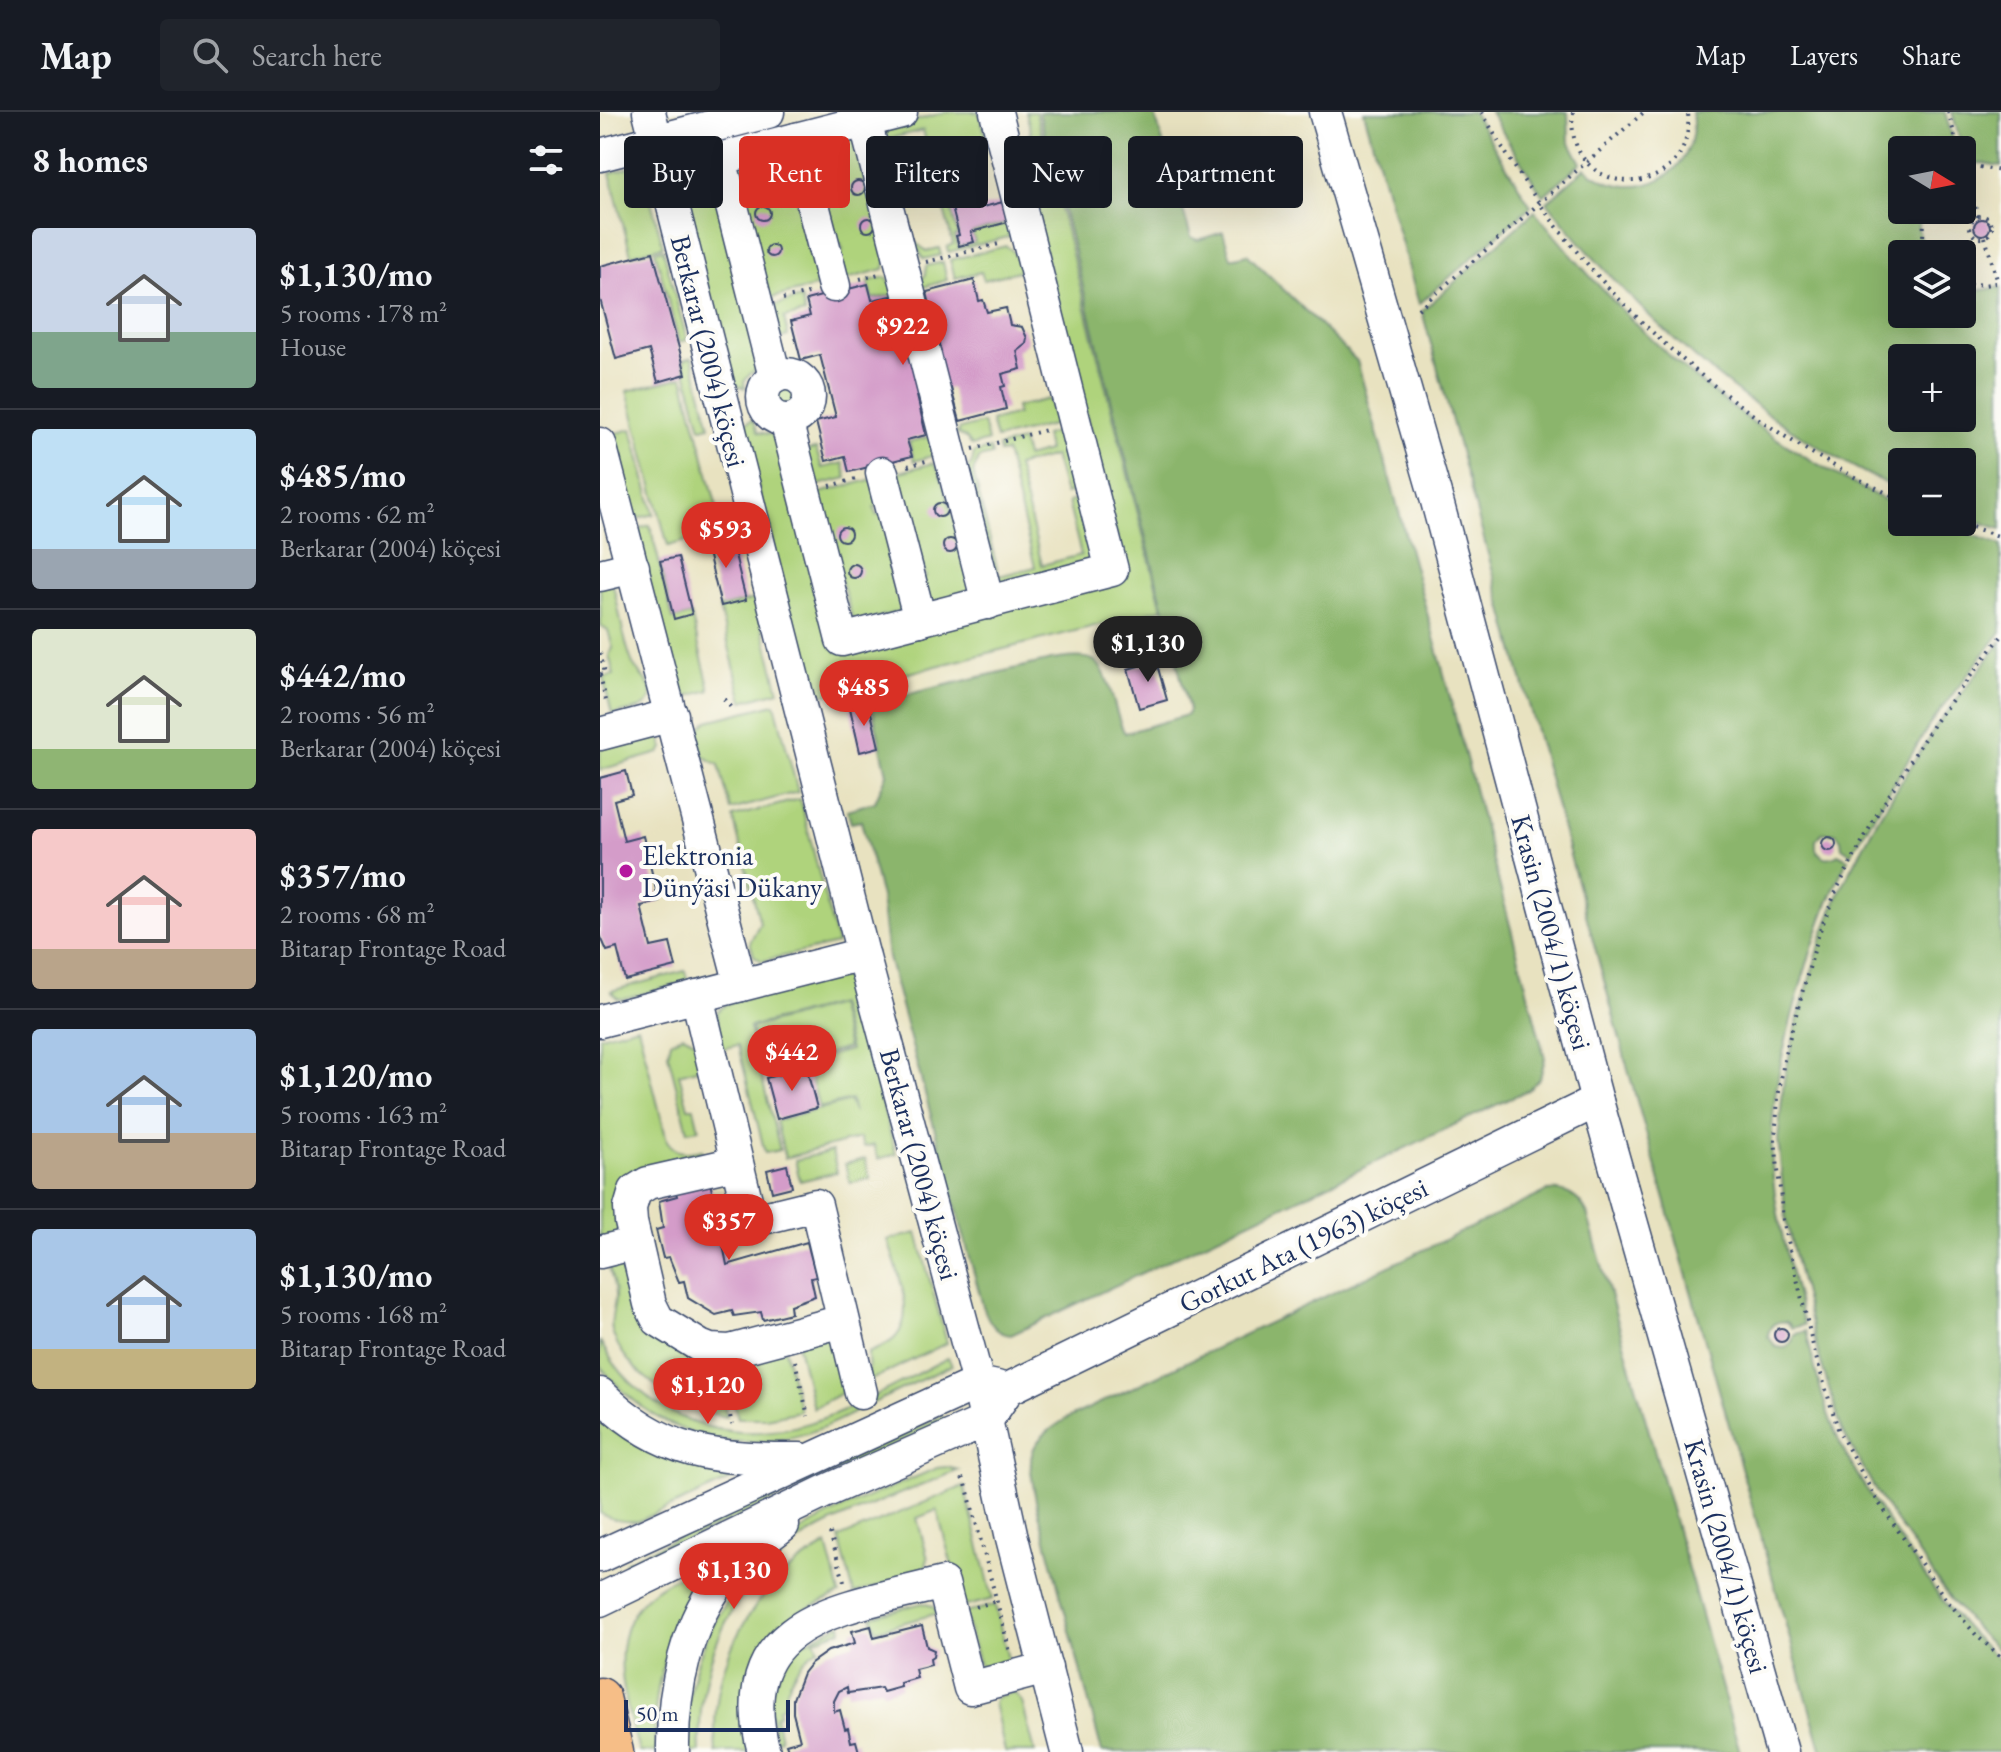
<!DOCTYPE html>
<meta charset="utf-8">
<style>
:root{--surface:#171b24;--page:#20242c;--text:#f1f3f6;--muted:#9ea1a6;--line:#363941;--accent:#d93025}
body{margin:0;font-family:"EB Garamond",serif;background:var(--page);color:var(--text);height:100vh;display:flex;flex-direction:column;font-size:30px;white-space:nowrap}
*{box-sizing:border-box;margin:0}
p{font-size:26px;color:var(--muted)}
.icon{flex:none;width:44px;height:44px;fill:none;stroke:currentColor;stroke-width:2;stroke-linecap:round;stroke-linejoin:round}
.map{position:relative;flex:1;overflow:hidden}
.details{display:flex;flex-direction:column;background:var(--surface);width:600px}
.details>*{flex:none}
.hud{position:absolute;left:24px;top:24px;width:760px;height:72px;display:flex;gap:16px}
.needle{width:52px;rotate:100deg}
.tools{position:absolute;left:1288px;top:24px;display:grid;gap:16px}
.tools a{display:grid;place-items:center;width:88px;height:88px;border-radius:8px;background:var(--surface);box-shadow:0 8px 32px #0002;font-size:40px}
.scale{position:absolute;left:24px;bottom:20px;width:166px;box-sizing:border-box;padding-left:8px;border:4px solid #1b2f5e;border-top:0;font-size:22px;line-height:28px;white-space:nowrap;color:#1b2f5e;-webkit-text-stroke:6px #fdfcf7;paint-order:stroke}
.price{position:absolute;translate:-50% -68px;padding:0 18px;border-radius:28px;background:var(--accent);color:#fff;font-size:26px;line-height:52px;filter:drop-shadow(0 2px 4px #0008)}
.price::after{content:'';position:absolute;left:50%;top:48px;width:24px;height:18px;margin-left:-12px;background:inherit;clip-path:polygon(0 0,100% 0,50% 100%)}
.price.current{background:#222;color:#fff}
ul{padding:0;list-style:none}
li{display:flex;align-items:center;gap:24px;height:200px;padding:0 32px}
li+li{border-top:2px solid var(--line)}
li span{display:grid;place-items:center;flex:none;width:224px;height:160px;border-radius:8px;color:#555}
li>.icon{margin-inline-start:auto}
span .icon{width:96px;height:96px;fill:#fffc;stroke-width:1}
li b{font-size:34px}
h2{display:flex;justify-content:space-between;align-items:center;height:96px;padding:0 32px;font-size:34px}
.chip{padding:0 28px;border-radius:8px;background:var(--surface);box-shadow:0 8px 32px #0002;font-size:28px;line-height:72px}
.chip.current{background:var(--accent);color:#fff}
header{display:flex;align-items:center;gap:48px;box-sizing:border-box;height:112px;padding:0 40px;background:var(--surface);border-bottom:2px solid var(--line)}
header strong{font-size:38px}
nav{display:flex;gap:44px;margin-inline-start:auto;font-size:28px}
.search{width:560px;height:72px;background:var(--page);display:flex;align-items:center;gap:20px;box-sizing:border-box;padding:0 28px;border-radius:8px;color:var(--muted);font-size:30px}
main{display:flex;flex:1;min-height:0}
.map>svg:first-child{display:block}
.green{fill:#afd37c;stroke:#65816d;stroke-width:2}
.forest{fill:#8bb56c;stroke:#537265;stroke-width:2;fill-rule:evenodd}
.building{fill:#d49cc9}
.lines{fill:none;stroke-linecap:round;stroke-linejoin:round}
.minor-casing{stroke:#3a4a6d;stroke-width:35}
.major-casing{stroke:#3a4a6d;stroke-width:43}
.path{stroke:#3a4a6d;stroke-width:4;stroke-dasharray:2 6;stroke-linecap:butt}
.minor{stroke:#fff;stroke-width:32}
.major{stroke:#f6be87;stroke-width:40}
.poi-dot{fill:#b5179e;stroke:#fdfcf7;stroke-width:3}
.labels{text-anchor:middle;dominant-baseline:central;stroke-width:8;stroke-linejoin:round;paint-order:stroke}
.street-label{font-size:28px;fill:#1b2f5e;stroke:#fdfcf7}
.poi-label{font-size:28px;fill:#1b2f5e;stroke:#fdfcf7;text-anchor:start}
</style>
<header>
<strong>Map</strong>
<div class="search"><svg class="icon" aria-label="search" viewBox="0 0 24 24"><circle cx="10" cy="10" r="6"/><path d="M15 15l6 6"/></svg>Search here</div>
<nav><a>Map</a><a>Layers</a><a>Share</a></nav>
</header>
<main>
<section class="details">
<h2>8 homes<svg class="icon" aria-label="filters" viewBox="0 0 24 24"><path d="M4 7h16M4 17h16"/><circle cx="9" cy="7" r="2"/><circle cx="15" cy="17" r="2"/></svg></h2>
<ul>
<li><span style="background:linear-gradient(#c9d6e8 65%,#7fa58c 0)"><svg class="icon" aria-label="home" viewBox="0 0 24 24"><path d="M3 11l9-7 9 7M6 9v11h12V9"/></svg></span><div><b>$1,130/mo</b><p>5 rooms · 178 m²</p><p>House</p></div></li>
<li><span style="background:linear-gradient(#bfe0f5 75%,#9aa5b1 0)"><svg class="icon" aria-label="home" viewBox="0 0 24 24"><path d="M3 11l9-7 9 7M6 9v11h12V9"/></svg></span><div><b>$485/mo</b><p>2 rooms · 62 m²</p><p>Berkarar (2004) köçesi</p></div></li>
<li><span style="background:linear-gradient(#dfe7d0 75%,#8fb573 0)"><svg class="icon" aria-label="home" viewBox="0 0 24 24"><path d="M3 11l9-7 9 7M6 9v11h12V9"/></svg></span><div><b>$442/mo</b><p>2 rooms · 56 m²</p><p>Berkarar (2004) köçesi</p></div></li>
<li><span style="background:linear-gradient(#f6c9c9 75%,#b9a48a 0)"><svg class="icon" aria-label="home" viewBox="0 0 24 24"><path d="M3 11l9-7 9 7M6 9v11h12V9"/></svg></span><div><b>$357/mo</b><p>2 rooms · 68 m²</p><p>Bitarap Frontage Road</p></div></li>
<li><span style="background:linear-gradient(#a9c7e8 65%,#b9a48a 0)"><svg class="icon" aria-label="home" viewBox="0 0 24 24"><path d="M3 11l9-7 9 7M6 9v11h12V9"/></svg></span><div><b>$1,120/mo</b><p>5 rooms · 163 m²</p><p>Bitarap Frontage Road</p></div></li>
<li><span style="background:linear-gradient(#a9c7e8 75%,#c2b280 0)"><svg class="icon" aria-label="home" viewBox="0 0 24 24"><path d="M3 11l9-7 9 7M6 9v11h12V9"/></svg></span><div><b>$1,130/mo</b><p>5 rooms · 168 m²</p><p>Bitarap Frontage Road</p></div></li>
</ul>
</section>
<div class="map">
<svg width="1401" height="1640" viewBox="0 0 1401 1640">
<rect width="100%" height="100%" fill="#fdfcf7"/>
<filter id="ink" filterUnits="userSpaceOnUse"><feTurbulence type="fractalNoise" baseFrequency=".0125" numOctaves="2"/><feDisplacementMap in="SourceGraphic" scale="16" xChannelSelector="R" yChannelSelector="G"/><feConvolveMatrix kernelMatrix="1 2 1 2 8 2 1 2 1" color-interpolation-filters="sRGB"/></filter>
<filter id="wash" filterUnits="userSpaceOnUse"><feTurbulence type="fractalNoise" baseFrequency=".006" numOctaves="4" result="noise"/><feDisplacementMap in="SourceGraphic" scale="32" xChannelSelector="R" yChannelSelector="G"/><feGaussianBlur stdDeviation="1.8" result="paint"/><feColorMatrix in="noise" values="0 0 0 0 0 0 0 0 0 0 0 0 0 0 0 0 0 1.4 0 .05"/><feComposite in="paint" operator="in"/></filter>
<g filter="url(#wash)">
<rect width="100%" height="100%" fill="#e8e2c0"/>
<!-- green -->
<g class="green">
<polygon points="345,0 379,0 388,31 342,43 344,53 350,52 360,90 350,93 358,123 355,124 358,134 375,130 372,120 408,111 412,124 348,140 347,135 353,132 323,18 288,27 314,130 327,139 339,136 341,143 324,147 319,139 310,135 283,18"/>
<polygon points="426,0 436,0 562,497 218,584 208,577 143,313 153,307 158,320 180,324 236,540 527,465 418,35 431,20"/>
<polygon points="253,24 287,143 284,157 243,168 237,141 243,139 241,132 234,133 219,70 225,68 223,61 217,62 212,44 215,34"/>
<polygon points="188,43 211,147 223,173 167,187 136,57"/>
<polygon points="41,52 63,134 31,143 10,61"/>
<polygon points="113,59 163,254 150,262 144,270 145,276 133,273 82,76 87,66"/>
<polygon points="406,134 413,139 422,158 384,168 381,160 355,166 350,148"/>
<polygon points="63,137 87,228 79,230 55,139"/>
<polygon points="343,150 347,168 324,175 318,172 325,163 326,154"/>
<polygon points="286,165 293,173 305,218 301,219 292,183 273,187 268,169"/>
<polygon points="201,186 205,201 184,206 188,224 177,227 169,195"/>
<polygon points="92,245 110,314 101,316 83,248"/>
<polygon points="83,265 123,419 68,434 27,279"/>
<circle cx="186" cy="285" r="14"/>
<polygon points="449,287 456,312 396,327 391,309 417,302 416,295"/>
<polygon points="323,288 334,333 332,344 314,349 309,330 328,325 319,289"/>
<polygon points="383,311 388,329 372,334 366,326 357,322 360,317"/>
<polygon points="32,317 54,402 31,408 9,323"/>
<polygon points="466,317 481,378 465,382 454,344 417,354 442,453 481,443 468,390 483,386 495,447 398,474 366,359 372,351 374,341 390,337 392,343 379,346 373,360 399,464 435,455 406,340 399,341 398,335 422,329 426,345 448,339 445,323"/>
<polygon points="216,337 222,356 243,351 247,366 214,374 205,339"/>
<polygon points="333,351 339,359 375,476 326,495 320,467 326,465 324,458 302,396 308,394 306,387 299,388 293,362"/>
<polygon points="273,367 280,393 274,395 276,403 282,401 298,464 292,466 294,473 300,472 304,498 254,512 216,382"/>
<polygon points="50,413 73,507 91,503 110,578 78,587 34,418"/>
<path d="M0,471L12,473L14,477C20,501 23,529 33,552C37,562 59,575 49,590C43,599 22,600 12,602L3,565L14,563L9,543L13,536L8,518L1,514Z"/>
<polygon points="155,487 179,579 143,589 119,496"/>
<polygon points="175,592 198,680 131,698 119,653 103,644 98,618 108,609"/>
<polygon points="56,623 61,626 63,636 60,641 0,658 0,635"/>
<polygon points="200,687 237,832 162,849 154,844 150,830 160,811 133,705"/>
<polygon points="85,859 88,870 23,887 17,886 11,879"/>
<polygon points="237,864 247,865 296,1042 278,1047 274,1033 263,1035 260,1026 185,1046 176,1009 250,989 254,1001 251,988 219,996 207,950 250,938 238,892 149,915 180,1038 165,1041 138,933 121,937 117,900 126,892"/>
<polygon points="237,893 248,936 162,959 151,916"/>
<path d="M38,914L67,1029C77,1043 88,1041 102,1038L104,1044L51,1057L21,1127L0,1132V924Z"/>
<polygon points="83,923 95,929 103,955 79,962 88,996 94,996 99,1017 88,1019 68,942 71,929"/>
<polygon points="232,1039 237,1060 200,1069 195,1048"/>
<polygon points="265,1047 270,1066 250,1071 245,1052"/>
<path d="M317,1121L347,1231L269,1269L268,1241C277,1237 288,1233 295,1226C318,1202 295,1154 288,1128Z"/>
<path d="M27,1140L46,1218L107,1253L114,1251L127,1305C85,1298 25,1262 12,1219C9,1207 16,1194 15,1182C14,1170 9,1157 6,1146Z"/>
<polygon points="235,1220 249,1277 213,1296 197,1230"/>
<path d="M0,1229C17,1261 41,1284 73,1301C171,1353 261,1289 348,1246L352,1253C322,1267 293,1281 263,1296C245,1305 227,1315 207,1321C126,1345 53,1320 0,1254Z"/>
<polygon points="184,1233 200,1299 166,1306 138,1306 123,1248"/>
<path d="M0,1302C53,1344 79,1356 146,1361L39,1409C25,1410 13,1409 0,1401Z"/>
<polygon points="342,1304 345,1309 27,1456 25,1450"/>
<path d="M346,1355L359,1358C313,1378 263,1394 219,1417C133,1461 96,1548 100,1640H87C81,1555 119,1477 188,1428C230,1397 290,1377 337,1356Z"/>
<polygon points="364,1374 393,1487 363,1495 337,1398 317,1406 328,1447 324,1460 254,1482 239,1426"/>
<path d="M227,1433L240,1482L194,1502L151,1640H116C108,1553 150,1474 227,1433Z"/>
<path d="M121,1443C77,1504 48,1562 56,1640H39C25,1588 1,1517 55,1478C74,1464 100,1454 121,1443Z"/>
<polygon points="322,1491 332,1494 339,1501 276,1518 272,1504"/>
<polygon points="395,1493 408,1547 405,1554 386,1559 380,1555 364,1501"/>
<path d="M241,1512L242,1518L214,1528L219,1536C198,1548 186,1571 184,1594L179,1595V1603L175,1604L180,1627L174,1629L168,1584L193,1536Z"/>
<polygon points="414,1580 422,1590 435,1640 405,1640 394,1591 397,1585"/>
</g>
<!-- forest -->
<g class="forest">
<path d="M439,0H554L591,125L598,128L623,120L631,146L647,142L757,249L841,551L945,946L940,966L928,978L411,1223C395,1222 388,1208 383,1194L288,846L281,785L261,709L251,711L247,698L275,690L287,662L271,591L451,548C463,547 478,543 490,547C511,552 513,604 525,621L587,603L589,598Z"/>
<polygon points="764,0 873,0 931,94 819,192"/>
<polygon points="890,0 968,0 969,29 981,51 943,84"/>
<path d="M1092,0H1345L1356,38H1302V98H1320L1318,116L1325,142H1302V202H1362V175L1382,178L1401,175V417L1362,404V350H1302V379C1159,313 1044,213 947,90L985,56C1032,97 1102,64 1092,0ZM1362,246V306H1302V246Z"/>
<polygon points="1352,0 1401,0 1401,54 1380,51 1367,53"/>
<path d="M935,99C1039,230 1150,326 1302,396V410H1335L1401,433V520L1332,609L1251,742L1242,736L1241,728L1236,721H1222L1216,728V737C1221,746 1230,748 1238,742L1248,747C1227,787 1214,829 1201,872C1184,931 1169,990 1172,1052C1175,1106 1191,1160 1204,1213L1192,1216L1187,1210C1176,1208 1169,1213 1168,1224L1176,1235L1185,1236L1192,1230L1194,1222L1206,1219C1214,1253 1222,1288 1235,1320C1250,1354 1271,1385 1292,1416C1324,1464 1356,1513 1401,1549V1640H1222L1031,968L822,199Z"/>
<polygon points="1401,530 1401,1541 1380,1522 1348,1484 1280,1386 1242,1318 1218,1241 1186,1108 1178,1027 1184,967 1198,906 1223,822 1240,779 1279,705 1337,613"/>
<path d="M948,1079C966,1077 979,1085 987,1101L1140,1640H502L437,1394C429,1348 421,1334 466,1307Z"/>
</g>
<g id="blocks">
<!-- building -->
<g class="building">
<polygon points="369,37 383,95 403,90 408,110 371,120 374,130 359,134 356,124 359,123 351,92 361,90 349,42"/>
<circle cx="258" cy="76" r="7"/>
<circle cx="163" cy="101" r="7"/>
<circle cx="268" cy="113" r="7"/>
<circle cx="1382" cy="115" r="8"/>
<circle cx="172" cy="139" r="6"/>
<polygon points="53,140 86,262 58,270 49,238 16,247 0,187 0,154"/>
<polygon points="374,168 379,189 383,188 387,200 406,196 410,213 422,215 427,226 426,232 417,239 421,257 402,262 405,274 401,275 406,297 360,309 351,276 317,284 326,323 307,328 312,344 249,360 245,344 226,349 216,310 236,305 220,243 201,248 191,209 210,204 206,188 268,172 272,188 291,184 301,222 335,213 327,180"/>
<circle cx="340" cy="398" r="7"/>
<circle cx="244" cy="422" r="7"/>
<polygon points="130,422 146,488 121,494 105,428"/>
<circle cx="350" cy="434" r="7"/>
<polygon points="78,445 92,502 74,507 60,449"/>
<circle cx="254" cy="459" r="7"/>
<polygon points="556,549 567,588 539,596 528,557"/>
<polygon points="269,592 279,635 260,640 250,596"/>
<polygon points="26,659 32,683 14,688 24,729 43,724 59,790 41,794 51,835 70,831 76,855 25,868 17,836 7,839 0,823 0,666"/>
<circle cx="1229" cy="732" r="7"/>
<polygon points="206,955 217,996 177,1007 166,966"/>
<polygon points="187,1053 192,1075 172,1080 167,1058"/>
<polygon points="110,1071 124,1128 123,1133 127,1153 207,1130 216,1165 211,1166 215,1184 190,1193 191,1201 163,1208 161,1200 134,1204 132,1199 116,1203 88,1186 84,1169 79,1170 69,1145 63,1146 56,1118 63,1116 59,1089 77,1084 76,1080"/>
<circle cx="1181" cy="1223" r="7"/>
<polygon points="271,1514 274,1526 322,1514 327,1535 334,1538 333,1545 330,1547 331,1553 315,1557 317,1566 300,1571 301,1575 283,1580 281,1576 248,1581 247,1575 239,1579 234,1589 234,1600 240,1598 245,1617 248,1616 251,1630 256,1629 259,1640 189,1640 186,1632 200,1628 193,1601 193,1587 203,1561 211,1551 228,1539 255,1531 252,1519"/>
</g>
</g>
</g>
<g filter="url(#ink)">
<use href="#blocks" fill-opacity="0" stroke="#3a4a6d" stroke-width="2"/>
<g class="lines">
<!-- minor casing -->
<g class="minor-casing">
<g id="minor">
<polyline points="49,0 263,842 378,1271 412,1426 467,1640"/>
<polyline points="725,0 837,389 997,989 1182,1640"/>
<polyline points="265,9 388,491"/>
<polyline points="196,27 234,174"/>
<polyline points="0,43 168,0"/>
<polyline points="120,47 175,265"/>
<polyline points="64,61 301,0"/>
<circle cx="186" cy="285" r="23"/>
<polyline points="186,308 242,528 512,458 396,0"/>
<polyline points="0,332 141,873"/>
<polyline points="282,361 320,508"/>
<polyline points="0,463 33,455"/>
<polyline points="0,622 72,603"/>
<polyline points="97,884 151,1109 216,1093 261,1281"/>
<polyline points="0,909 263,842"/>
<polyline points="136,1051 48,1071 35,1079 30,1096 31,1110 50,1192 58,1208 100,1234 110,1238 130,1239 243,1209"/>
<polyline points="0,1140 36,1131"/>
<path d="M0,1282C63,1344 116,1347 200,1347"/>
<polyline points="0,1444 378,1271 397,1275"/>
<polyline points="0,1488 224,1380 386,1309 408,1277 997,989"/>
<path d="M73,1640C72,1580 86,1507 127,1461C143,1442 164,1428 183,1413"/>
<path d="M164,1640C128,1505 245,1496 343,1471L370,1576L446,1556"/>
</g>
</g>
<!-- major casing -->
<g class="major-casing">
<polyline id="major" points="0,1586 13,1640"/>
</g>
<!-- path -->
<g class="path">
<path d="M882,0C974,169 1126,309 1302,388"/>
<path d="M973,0C962,90 1096,94 1088,0"/>
<polyline points="1348,0 1359,38"/>
<polyline points="1362,49 1378,105"/>
<polyline points="1364,58 1379,55 1401,59"/>
<polyline points="1325,98 1323,124 1330,142"/>
<circle cx="1381" cy="115" r="11"/>
<polyline points="1385,125 1398,171"/>
<polyline points="326,150 403,131"/>
<polyline points="260,167 279,162"/>
<polyline points="1362,170 1384,173 1401,170"/>
<polyline points="183,187 209,181"/>
<polyline points="818,197 1044,0"/>
<polyline points="373,337 450,317"/>
<polyline points="308,354 326,349"/>
<polyline points="230,374 256,367"/>
<polyline points="1357,410 1401,425"/>
<polyline points="1401,525 1334,611 1276,704 1237,777 1219,821 1185,942 1178,986 1175,1027 1183,1108 1215,1242 1239,1320 1277,1388 1345,1486 1377,1524 1401,1545"/>
<polyline points="0,541 5,561 0,562"/>
<polyline points="0,563 7,593"/>
<polyline points="124,587 132,597"/>
<polyline points="195,1249 208,1304"/>
<polyline points="122,1265 132,1313"/>
<polyline points="362,1366 366,1372 410,1540"/>
<polyline points="230,1421 244,1469"/>
<polyline points="376,1495 396,1489"/>
</g>
<!-- minor -->
<use href="#minor" class="minor"/>
<!-- major -->
<use href="#major" class="major"/>
</g>
</g>
<!-- markers -->
<circle class="poi-dot" cx="26" cy="759" r="8"/>
<g class="labels">
<!-- street labels -->
<g class="street-label">
<text transform="translate(109 239) rotate(76)">Berkarar (2004) köçesi</text>
<text transform="translate(952 820) rotate(75)">Krasin (2004/1) köçesi</text>
<text transform="translate(320 1052) rotate(75)">Berkarar (2004) köçesi</text>
<text transform="translate(703 1133) rotate(-26)">Gorkut Ata (1963) köçesi</text>
<text transform="translate(1127 1444) rotate(74)">Krasin (2004/1) köçesi</text>
</g>
<!-- poi labels -->
<g class="poi-label">
<text x="42" y="743">Elektronia<tspan x="42" dy="32">Dünýäsi Dükany</tspan></text>
</g>
</g>
</svg>
<div class="tools">
<a><svg class="needle" viewBox="-14 -14 28 28"><path d="M0-13l5 13h-10z" fill="#e53935"/><path d="M0 13l5-13h-10z" fill="#9ea1a6"/></svg></a>
<a><svg class="icon" aria-label="layers" viewBox="0 0 24 24"><path d="M12 4l9 5-9 5-9-5zM3 14l9 5 9-5"/></svg></a>
<a>+</a>
<a>−</a>
</div>
<div class="scale">50 m</div>
<b class="price" style="left:303px;top:255px">$922</b>
<b class="price" style="left:126px;top:458px">$593</b>
<b class="price current" style="left:548px;top:572px">$1,130</b>
<b class="price" style="left:264px;top:616px">$485</b>
<b class="price" style="left:192px;top:981px">$442</b>
<b class="price" style="left:129px;top:1150px">$357</b>
<b class="price" style="left:108px;top:1314px">$1,120</b>
<b class="price" style="left:134px;top:1499px">$1,130</b>
<div class="hud">
<a class="chip">Buy</a>
<a class="chip current">Rent</a>
<a class="chip">Filters</a>
<a class="chip">New</a>
<a class="chip">Apartment</a>
</div>
</div>
</main>
